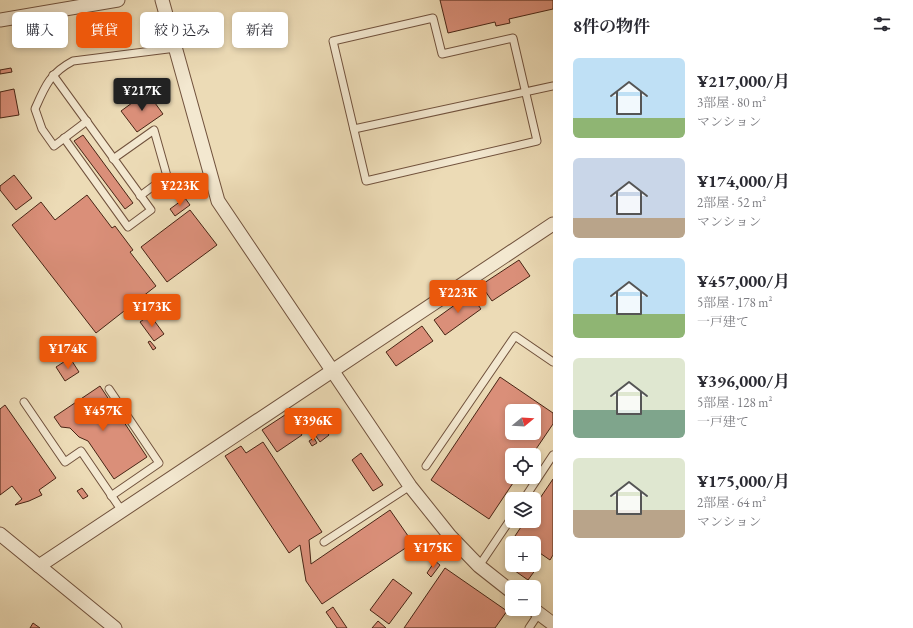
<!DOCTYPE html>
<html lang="ja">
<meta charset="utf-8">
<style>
:root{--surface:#fff;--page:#f2f2f3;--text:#2b2b33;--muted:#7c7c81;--accent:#ea580c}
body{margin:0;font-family:"EB Garamond","Noto Serif JP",serif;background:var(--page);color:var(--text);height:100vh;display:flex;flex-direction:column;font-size:15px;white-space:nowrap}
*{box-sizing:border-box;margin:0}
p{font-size:13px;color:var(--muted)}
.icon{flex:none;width:22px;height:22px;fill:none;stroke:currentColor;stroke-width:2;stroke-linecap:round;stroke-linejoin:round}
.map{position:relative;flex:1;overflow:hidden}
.details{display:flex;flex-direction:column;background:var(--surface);width:360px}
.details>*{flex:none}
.top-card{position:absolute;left:12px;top:12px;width:380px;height:36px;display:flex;gap:8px}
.needle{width:26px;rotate:72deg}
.tools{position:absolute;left:505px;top:404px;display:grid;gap:8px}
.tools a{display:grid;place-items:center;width:36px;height:36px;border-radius:6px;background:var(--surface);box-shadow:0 2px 6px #0003;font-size:20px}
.price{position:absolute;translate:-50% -34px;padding:0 9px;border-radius:4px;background:var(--accent);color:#fff;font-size:13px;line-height:26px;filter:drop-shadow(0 1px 2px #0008)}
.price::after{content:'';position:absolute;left:50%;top:24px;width:12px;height:9px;margin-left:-6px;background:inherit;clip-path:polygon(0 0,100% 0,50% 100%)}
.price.on{background:#222;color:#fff}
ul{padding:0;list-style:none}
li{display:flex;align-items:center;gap:12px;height:100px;padding:0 20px}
li span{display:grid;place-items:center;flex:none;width:112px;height:80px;border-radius:6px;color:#555}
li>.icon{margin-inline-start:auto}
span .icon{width:48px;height:48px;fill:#fffc;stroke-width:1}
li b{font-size:17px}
h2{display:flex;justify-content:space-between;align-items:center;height:48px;padding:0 20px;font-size:17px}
.pill{padding:0 14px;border-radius:6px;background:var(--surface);box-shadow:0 2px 6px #0003;font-size:14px;line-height:36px}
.pill.on{background:var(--accent);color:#fff}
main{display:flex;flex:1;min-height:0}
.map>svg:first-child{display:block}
.building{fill:#da8f79;stroke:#482515;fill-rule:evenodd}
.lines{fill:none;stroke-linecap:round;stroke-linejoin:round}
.lane-casing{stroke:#71523d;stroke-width:9}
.street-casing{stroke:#71523d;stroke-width:15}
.lane{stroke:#f3e8d0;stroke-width:7}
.street{stroke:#f3e8d0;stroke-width:13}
</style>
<main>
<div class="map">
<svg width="553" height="628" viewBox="0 0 553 628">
<rect width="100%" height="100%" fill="#ecdbb6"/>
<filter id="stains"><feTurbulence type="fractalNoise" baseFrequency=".005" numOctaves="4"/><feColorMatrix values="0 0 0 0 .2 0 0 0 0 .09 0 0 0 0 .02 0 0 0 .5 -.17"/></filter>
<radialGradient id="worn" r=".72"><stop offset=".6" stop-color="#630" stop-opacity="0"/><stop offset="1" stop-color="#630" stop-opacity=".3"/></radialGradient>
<!-- building -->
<g class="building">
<polygon points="440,0 553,0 553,9 509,19 510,23 496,26 495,22 448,33"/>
<polygon points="11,68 12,72 0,74 0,70"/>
<polygon points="14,89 19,115 0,118 0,92"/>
<polygon points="147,92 163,114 137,132 121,111"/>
<polygon points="83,135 133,203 125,209 74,141"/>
<polygon points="14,175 32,198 16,210 0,190 0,186"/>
<polygon points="87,195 112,228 115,226 133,250 130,252 156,286 96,333 12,225 41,202 55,220"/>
<polygon points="185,198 190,205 175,216 170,209"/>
<polygon points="190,210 217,245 167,282 141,247"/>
<polygon points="519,260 530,276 492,301 481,285"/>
<polygon points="470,294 481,309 445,335 434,320"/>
<polygon points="150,315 164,334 154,341 140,322"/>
<polygon points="422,326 433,341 396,366 386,352"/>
<polygon points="150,341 156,348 153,350 148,342"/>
<polygon points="70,358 79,372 65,381 56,367"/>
<path d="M500,377L553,413V424L532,455H512V477H517L489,519L431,480ZM512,411H534V433H512Z"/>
<polygon points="100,386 147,457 114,479 88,441 79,437 70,428 61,427 54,417"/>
<polygon points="5,405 56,478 39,490 42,495 29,501 15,505 22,499 12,486 0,495 0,409"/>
<polygon points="291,411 298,420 294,422 302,435 277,452 262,430"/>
<polygon points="323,426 329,435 320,442 313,432"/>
<polygon points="314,438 317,443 312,446 309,441"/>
<polygon points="263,442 322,532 309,540 311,564 390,510 413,543 322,604 306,581 300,545 289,553 225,456 241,446 246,453"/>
<polygon points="361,453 383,485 373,491 352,460"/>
<polygon points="553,479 553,555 550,560 534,549 534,543 526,543 515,536 525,521 534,521 534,507"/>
<polygon points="82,488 88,496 83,499 77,491"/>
<polygon points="512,560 512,565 530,565 536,569 528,580 508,566"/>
<polygon points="435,561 440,565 431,577 427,573"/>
<polygon points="445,568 507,611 495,628 404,628"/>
<polygon points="393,579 412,593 389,624 370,610"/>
<polygon points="333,607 347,628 337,628 326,612"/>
<polygon points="378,621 386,628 372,628"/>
<polygon points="33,623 40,628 30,628"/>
</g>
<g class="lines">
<!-- lane casing -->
<g class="lane-casing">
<g id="lane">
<polygon points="433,18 442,54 513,38 537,141 366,181 333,41"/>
<polyline points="53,75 151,210 128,227 64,138"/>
<path d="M87,121L54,146L42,129L35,109C45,86 50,73 73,61L176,48"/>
<polyline points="354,129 553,86"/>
<polyline points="113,159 154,130 167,176 140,196"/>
<polyline points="109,389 159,463 111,496"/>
<polyline points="24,402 65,462 81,451 122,511"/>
<polyline points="426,466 515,336 553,362"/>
<polyline points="524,499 553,455"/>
<polyline points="324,542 410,486"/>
<polyline points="479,566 512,517"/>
<polyline points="529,628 539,613"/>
</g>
</g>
<!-- street casing -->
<g class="street-casing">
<g id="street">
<polyline points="162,0 218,201 410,486 450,536 479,566 512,592"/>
<polyline points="0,20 118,0"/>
<polyline points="0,534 115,628"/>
<polyline points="39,566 553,224"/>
<polyline points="533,609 553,624"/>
</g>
</g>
<!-- lane -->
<use href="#lane" class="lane"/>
<!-- street -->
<use href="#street" class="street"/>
</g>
<rect width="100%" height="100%" filter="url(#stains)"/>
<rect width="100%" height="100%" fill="url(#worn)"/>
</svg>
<div class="tools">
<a><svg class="needle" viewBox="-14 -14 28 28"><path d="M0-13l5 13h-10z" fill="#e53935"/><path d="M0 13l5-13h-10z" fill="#7c7c81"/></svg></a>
<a><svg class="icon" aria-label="locate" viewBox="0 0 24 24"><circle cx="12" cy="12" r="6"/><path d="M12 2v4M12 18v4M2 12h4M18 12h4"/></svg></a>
<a><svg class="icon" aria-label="layers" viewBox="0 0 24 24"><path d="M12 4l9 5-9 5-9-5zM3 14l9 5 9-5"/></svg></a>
<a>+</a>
<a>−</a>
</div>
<b class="price on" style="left:142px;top:112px">¥217K</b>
<b class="price" style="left:180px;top:207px">¥223K</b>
<b class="price" style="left:458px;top:314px">¥223K</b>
<b class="price" style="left:152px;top:328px">¥173K</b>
<b class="price" style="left:68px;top:370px">¥174K</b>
<b class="price" style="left:103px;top:432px">¥457K</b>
<b class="price" style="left:313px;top:442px">¥396K</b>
<b class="price" style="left:433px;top:569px">¥175K</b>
<div class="top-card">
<a class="pill">購入</a>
<a class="pill on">賃貸</a>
<a class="pill">絞り込み</a>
<a class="pill">新着</a>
</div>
</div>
<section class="details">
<h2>8件の物件<svg class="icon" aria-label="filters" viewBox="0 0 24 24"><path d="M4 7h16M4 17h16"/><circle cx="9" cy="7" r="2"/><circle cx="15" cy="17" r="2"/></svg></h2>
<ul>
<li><span style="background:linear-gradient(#bfe0f5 75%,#8fb573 0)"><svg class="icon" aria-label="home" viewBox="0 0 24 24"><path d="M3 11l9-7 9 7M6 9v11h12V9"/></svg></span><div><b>¥217,000/月</b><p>3部屋 · 80 m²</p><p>マンション</p></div></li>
<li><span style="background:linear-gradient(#c9d6e8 75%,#b9a48a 0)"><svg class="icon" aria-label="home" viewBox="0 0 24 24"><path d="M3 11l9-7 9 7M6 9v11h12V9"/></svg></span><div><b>¥174,000/月</b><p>2部屋 · 52 m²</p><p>マンション</p></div></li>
<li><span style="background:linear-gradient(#bfe0f5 70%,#8fb573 0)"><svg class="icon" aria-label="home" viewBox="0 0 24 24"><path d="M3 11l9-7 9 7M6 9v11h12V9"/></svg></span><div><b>¥457,000/月</b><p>5部屋 · 178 m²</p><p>一戸建て</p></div></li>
<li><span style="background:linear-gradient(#dfe7d0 65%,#7fa58c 0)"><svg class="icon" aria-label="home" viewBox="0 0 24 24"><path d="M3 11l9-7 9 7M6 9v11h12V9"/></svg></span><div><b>¥396,000/月</b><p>5部屋 · 128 m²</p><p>一戸建て</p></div></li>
<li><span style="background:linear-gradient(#dfe7d0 65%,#b9a48a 0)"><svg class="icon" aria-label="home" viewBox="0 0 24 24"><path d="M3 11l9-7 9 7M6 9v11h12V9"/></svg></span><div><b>¥175,000/月</b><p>2部屋 · 64 m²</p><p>マンション</p></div></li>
</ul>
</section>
</main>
